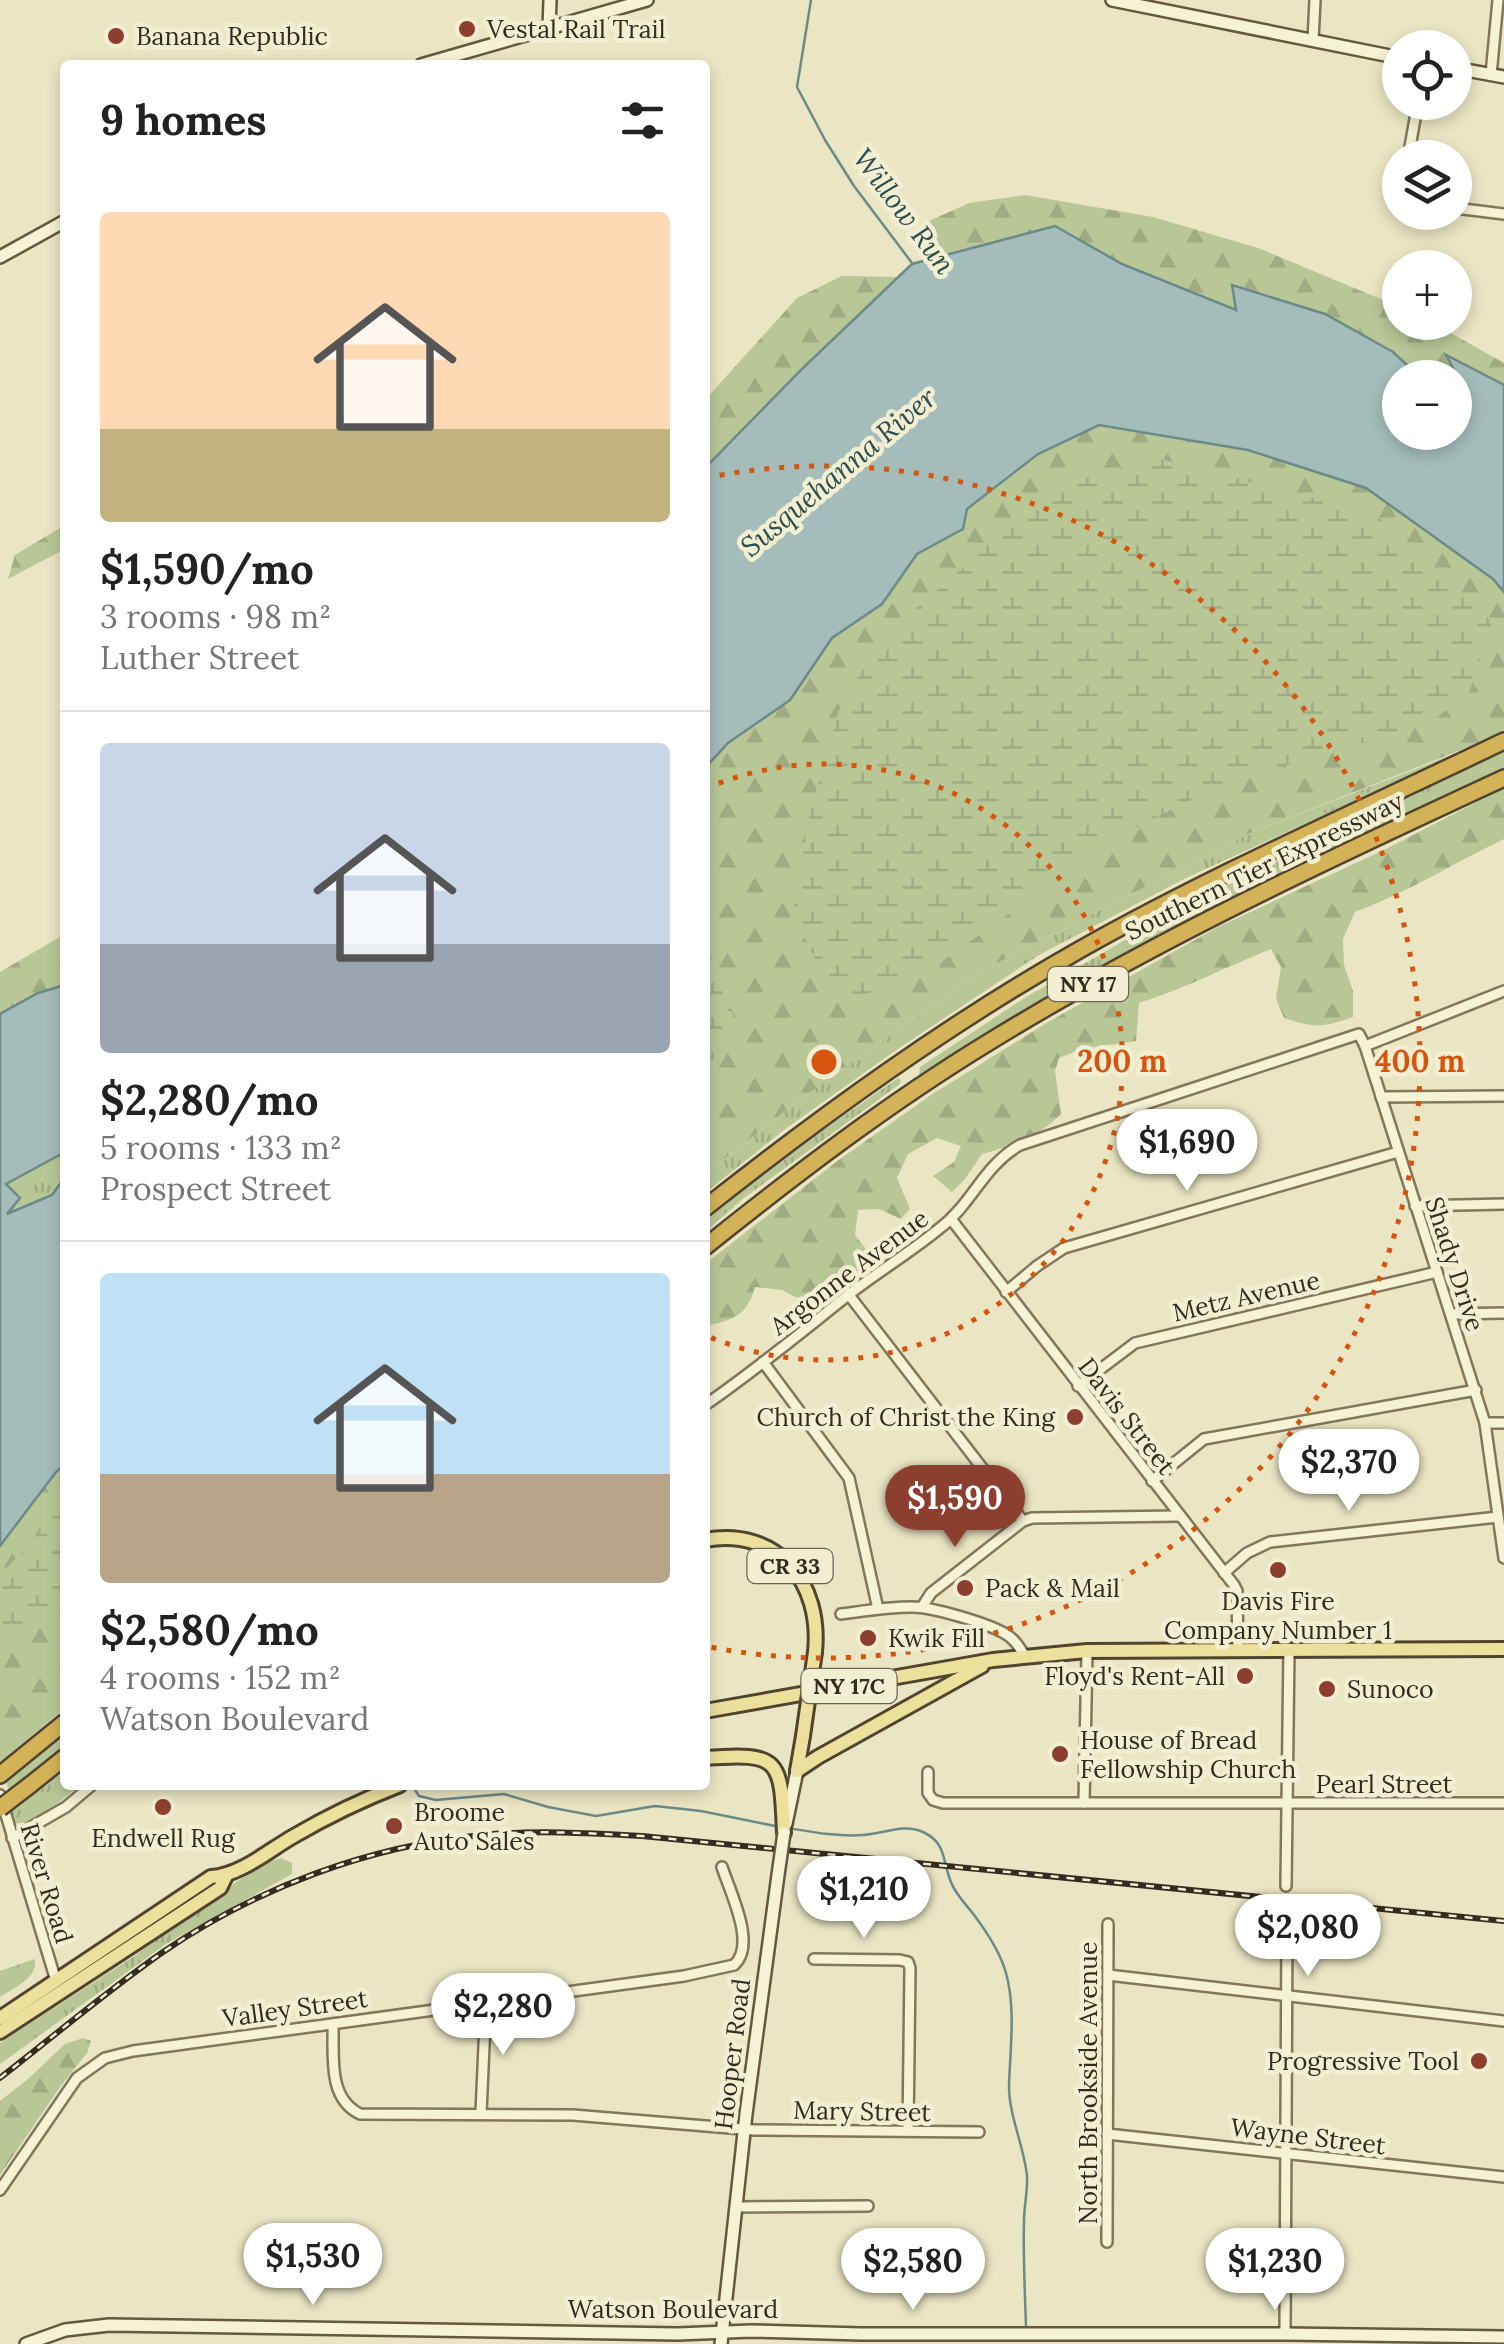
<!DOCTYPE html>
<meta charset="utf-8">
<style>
:root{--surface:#fff;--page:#f2f2f2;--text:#222;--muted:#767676;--line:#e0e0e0;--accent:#8d3f2f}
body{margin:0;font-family:Lora,serif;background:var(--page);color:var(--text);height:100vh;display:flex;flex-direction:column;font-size:38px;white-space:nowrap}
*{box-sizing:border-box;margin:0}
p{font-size:32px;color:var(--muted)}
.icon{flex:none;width:55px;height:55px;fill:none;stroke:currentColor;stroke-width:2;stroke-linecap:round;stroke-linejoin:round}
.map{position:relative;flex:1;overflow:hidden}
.sheet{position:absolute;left:60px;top:60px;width:650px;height:1730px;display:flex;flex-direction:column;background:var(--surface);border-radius:10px;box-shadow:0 5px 15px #0003}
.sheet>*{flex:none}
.fabs{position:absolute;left:1382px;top:30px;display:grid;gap:20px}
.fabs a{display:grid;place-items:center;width:90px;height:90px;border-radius:50%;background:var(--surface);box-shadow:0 5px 15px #0003;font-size:50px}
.price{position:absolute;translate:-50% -85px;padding:0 22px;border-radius:35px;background:#fff;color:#222;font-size:32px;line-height:65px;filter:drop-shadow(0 2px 5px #0008)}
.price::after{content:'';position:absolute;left:50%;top:60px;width:30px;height:22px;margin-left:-15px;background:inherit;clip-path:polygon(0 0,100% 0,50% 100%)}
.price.on{background:var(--accent);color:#fff}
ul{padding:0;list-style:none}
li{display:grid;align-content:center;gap:20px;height:530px;padding:0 40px}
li+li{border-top:2px solid var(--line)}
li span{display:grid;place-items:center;height:310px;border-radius:10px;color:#555}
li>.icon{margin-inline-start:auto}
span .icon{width:180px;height:180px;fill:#fffc;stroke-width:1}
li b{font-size:42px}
h2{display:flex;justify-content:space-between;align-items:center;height:120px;padding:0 40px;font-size:42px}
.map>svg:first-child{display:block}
.grass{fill:url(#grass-tufts)}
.forest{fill:url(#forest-firs)}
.wetland{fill:url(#wetland-marsh)}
.water{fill:#a4bdba;stroke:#6c8a88;stroke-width:2.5}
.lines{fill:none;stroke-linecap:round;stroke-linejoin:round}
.stream{stroke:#6c8a88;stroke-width:2.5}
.street-casing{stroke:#83775b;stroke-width:14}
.secondary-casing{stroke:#64583e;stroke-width:16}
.primary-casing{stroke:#51442f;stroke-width:18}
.highway-casing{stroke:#51442f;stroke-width:20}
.street{stroke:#f6f2d4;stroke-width:9}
.secondary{stroke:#f6f2d4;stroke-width:11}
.primary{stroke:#ebe09c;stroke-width:12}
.highway{stroke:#d4b358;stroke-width:15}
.rail-casing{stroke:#342c1e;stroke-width:6}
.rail{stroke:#f2eed1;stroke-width:2.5;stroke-dasharray:8;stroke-linecap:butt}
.secondary-bridge-casing{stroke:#64583e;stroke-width:16;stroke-linecap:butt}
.primary-bridge-casing{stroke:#51442f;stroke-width:18;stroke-linecap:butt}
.highway-bridge-casing{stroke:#51442f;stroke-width:20;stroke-linecap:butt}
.secondary-bridge{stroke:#f6f2d4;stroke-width:11}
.primary-bridge{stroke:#ebe09c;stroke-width:12}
.highway-bridge{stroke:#d4b358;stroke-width:15}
.ring{fill:none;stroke:#d6540e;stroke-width:5;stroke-dasharray:5 10}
.poi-dot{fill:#8d3f2f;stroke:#f2eed1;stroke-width:4}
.labels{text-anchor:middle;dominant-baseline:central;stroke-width:9;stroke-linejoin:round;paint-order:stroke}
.shield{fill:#f2eed1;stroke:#6d6654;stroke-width:2.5}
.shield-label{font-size:22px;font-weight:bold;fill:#342c1e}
.poi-label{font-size:25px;fill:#342c1e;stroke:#f2eed1;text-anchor:start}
.street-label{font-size:25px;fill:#342c1e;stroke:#f2eed1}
.water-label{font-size:28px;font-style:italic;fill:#2e4e52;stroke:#f2eed1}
.centre{fill:#d6540e;stroke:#f2eed1;stroke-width:5}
.ring-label{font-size:30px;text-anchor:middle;font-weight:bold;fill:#d6540e;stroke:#f2eed1;stroke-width:9;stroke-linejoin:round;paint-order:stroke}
</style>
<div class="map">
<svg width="1504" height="2344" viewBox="0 0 1504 2344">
<defs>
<pattern id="grass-tufts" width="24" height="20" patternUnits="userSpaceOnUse" patternTransform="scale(2.5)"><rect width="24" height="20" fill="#b9c797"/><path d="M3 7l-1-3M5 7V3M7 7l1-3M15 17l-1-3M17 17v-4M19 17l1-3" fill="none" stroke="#a0ab82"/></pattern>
<pattern id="forest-firs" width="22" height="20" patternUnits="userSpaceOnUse" patternTransform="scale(2.5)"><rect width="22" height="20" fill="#b9c797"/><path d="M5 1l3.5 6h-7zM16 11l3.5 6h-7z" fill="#a0ab82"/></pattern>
<pattern id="wetland-marsh" width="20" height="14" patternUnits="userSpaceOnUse" patternTransform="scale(2.5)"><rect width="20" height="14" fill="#b9c797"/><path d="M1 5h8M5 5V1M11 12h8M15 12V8" fill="none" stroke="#a0ab82"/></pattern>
</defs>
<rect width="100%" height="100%" fill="#eae5c2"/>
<!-- grass -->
<g class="grass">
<polygon points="1480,744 1186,878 1039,955 892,1053 784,1130 705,1193 705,1174 798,1101 980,972 1248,834"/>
<polygon points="1504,749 1504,770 1210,913 926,1075 919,1074 920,1067 1026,997 1244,872 1380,810"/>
<polygon points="898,1078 901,1080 900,1084 744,1198 705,1232 705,1219 777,1162"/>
<polygon points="65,1152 65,1177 52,1195 4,1216 5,1184"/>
<polygon points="65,1728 65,1748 9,1794 5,1775"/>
<path d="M65,1768V1785H80C61,1800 38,1823 14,1824L12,1809Z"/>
<polygon points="281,1858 292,1863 292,1874 166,1944 0,2064 0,2043 133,1957 261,1864"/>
<path d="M35,1959C38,1978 14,1988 0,1997V1971Z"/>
</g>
<!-- forest -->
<g class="forest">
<polygon points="1025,195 1153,217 1258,248 1400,307 1400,322 1433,323 1504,363 1504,385 1447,356 1468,395 1455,392 1455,378 1420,377 1393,352 1232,286 1238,310 1122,264 1055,226 936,257 920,234 929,221 969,203"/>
<polygon points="842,276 898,277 803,368 705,468 705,400 797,298"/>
<polygon points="1099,425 1248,450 1366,488 1494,579 1504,592 1504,733 1248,834 980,972 798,1101 705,1174 705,768 728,743 790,700 832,638 882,604 917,554 962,529 967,509 1038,454"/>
<polygon points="65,525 65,549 8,579 15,555"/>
<path d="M1504,788V839C1454,863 1406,893 1355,912L1343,939L1344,965L1353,991V1017C1322,1028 1315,1028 1284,1018L1276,998L1281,967L1271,949C1227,966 1185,989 1139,1003L1136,1041L1082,1049L1059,1058L1055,1071L1061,1114C1041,1135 1011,1147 982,1154L965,1179L952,1192L933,1176L954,1162L961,1146L937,1138L908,1154L897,1178L910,1209L901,1219L879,1209L858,1210L855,1235L870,1255L851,1282L811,1305L782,1290L755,1287C747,1316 733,1320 705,1326V1264L840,1159L931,1095L1048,1022L1218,927L1386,849Z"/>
<polygon points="65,934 65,985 38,993 0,1014 0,972"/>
<polygon points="65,1464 65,1708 0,1762 0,1546 56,1472"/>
<polygon points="83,2038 91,2041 87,2053 60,2087 0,2175 0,2101 28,2079 65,2044"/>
</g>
<!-- wetland -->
<g class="wetland">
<polygon points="1156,458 1374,513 1492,622 1469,693 1428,724 1223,784 1099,846 1035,895 937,965 858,997 819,967 793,913 809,816 840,707 861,672 907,616 973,559 1012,517 1068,483"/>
<polygon points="705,948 714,961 734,1018 718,1055 705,1065"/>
<polygon points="65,1486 65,1586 45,1609 0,1641 0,1575 41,1531"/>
</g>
<!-- water -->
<g class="water">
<polygon points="1055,226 1122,264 1236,310 1232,285 1325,314 1393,352 1420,377 1400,378 1400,432 1455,432 1455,392 1467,394 1446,355 1504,385 1504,592 1493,579 1366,488 1248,450 1099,425 1038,454 967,509 963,529 917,554 882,604 832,638 790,700 728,743 705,768 705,468 803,368 912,264"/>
<polygon points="65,985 65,1152 6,1184 20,1198 7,1214 52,1195 65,1177 65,1464 56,1472 0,1546 0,1014 38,993"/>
</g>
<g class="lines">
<!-- stream -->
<g class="stream">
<polyline points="811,0 797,87 825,140 854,186 912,263"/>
<polyline points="412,1785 419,1796 436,1800 504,1794 548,1807 596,1816 655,1806 701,1811 780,1827"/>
<path d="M788,1828C812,1832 839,1837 863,1835C883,1834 904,1823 923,1832C947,1843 942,1861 951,1882C956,1896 969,1907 977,1919C988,1934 1001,1955 1006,1973C1016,2009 1010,2050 1009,2086C1009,2116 1024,2146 1027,2176C1028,2190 1024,2206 1024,2221C1023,2257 1025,2292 1026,2328"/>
</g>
<!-- street casing -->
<g class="street-casing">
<g id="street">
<polyline points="1313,40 1315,0"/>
<polyline points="1491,75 1498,0"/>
<polyline points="1408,158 1418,102"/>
<polyline points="1455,208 1504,214"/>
<polyline points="1365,1046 1504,991"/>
<polyline points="1381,1097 1504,1096"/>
<polyline points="1415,1206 1504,1204"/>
<polyline points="951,1219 1234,1585 1237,1591 1238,1650"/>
<polyline points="1006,1292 1037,1266 1064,1248 1398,1152"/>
<polyline points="849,1295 1023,1521"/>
<polyline points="1451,1314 1504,1313"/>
<polyline points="763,1362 849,1478 878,1609"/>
<polyline points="1078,1386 1135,1343 1437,1272"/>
<path d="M705,1405C756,1370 804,1330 852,1292C881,1270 912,1251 940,1228C972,1204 984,1165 1020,1145L1359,1034L1365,1046L1485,1423L1504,1558"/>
<polyline points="1485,1423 1504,1423"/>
<polyline points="1152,1481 1204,1439 1476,1390"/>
<polyline points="1224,1573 1247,1553 1270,1542 1498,1517"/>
<polyline points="922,1607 931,1593 1023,1521 1032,1518 1180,1516"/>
<path d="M841,1614C864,1611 888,1607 912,1607C933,1607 986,1623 1004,1633C1014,1638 1019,1647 1025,1656"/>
<polyline points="928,1772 928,1793 933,1800 943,1803 1504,1803"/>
<polyline points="0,1795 56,1981"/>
<polyline points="1084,1803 1087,1651"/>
<polyline points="12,1838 66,1807 92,1785"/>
<polyline points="1286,1886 1289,1649"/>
<polyline points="814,1959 900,1960 908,1962 910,1968 908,2131"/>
<polyline points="1108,1975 1504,2021"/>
<path d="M333,2024C334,2055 327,2098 360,2114L573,2115L754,2130L979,2132"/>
<polyline points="481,2113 486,2001"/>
<polyline points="1107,2134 1504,2177"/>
<path d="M0,2190L77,2078L105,2058L133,2051L684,1976L734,1965C757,1945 730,1892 722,1867"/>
<polyline points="736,2207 868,2206"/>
<polyline points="1107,2242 1108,1924"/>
<polyline points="1285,2334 1287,1920"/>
</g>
</g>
<!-- secondary casing -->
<g class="secondary-casing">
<g id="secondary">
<polyline points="1112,0 1400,58"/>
<polyline points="549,28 550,0"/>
<polyline points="421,65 647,0"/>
<polyline points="1455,68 1504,77"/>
<polyline points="0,257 65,221"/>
<polyline points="786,1824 797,1771"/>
<polyline points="26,2344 65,2330 109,2325 678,2334 751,2331 861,2334 1285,2334 1504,2337"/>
<polyline points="721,2344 746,2114 778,1875"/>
</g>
</g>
<!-- primary casing -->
<g class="primary-casing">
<g id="primary">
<path d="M705,1540C778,1527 822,1583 815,1652"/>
<polyline points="705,1711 993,1660 1087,1651 1504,1649"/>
<path d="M705,1758C781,1752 781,1760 784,1833"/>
<polyline points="797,1771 818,1757 982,1666"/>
<polyline points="797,1771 803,1736"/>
<path d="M0,2018L211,1877C241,1875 269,1850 294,1836C328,1816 364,1799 400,1785"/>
<polyline points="0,2032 220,1888 226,1876"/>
</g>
</g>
<!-- highway casing -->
<g class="highway-casing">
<g id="highway">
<path d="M705,1208C824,1114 948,1024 1081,949C1218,872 1363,809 1504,741"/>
<path d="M705,1247C796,1174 889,1103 989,1042C1153,941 1329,859 1504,778"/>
<polyline points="0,1775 65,1722"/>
<polyline points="30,1785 65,1757"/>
</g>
</g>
<!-- street -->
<use href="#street" class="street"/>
<!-- secondary -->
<use href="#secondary" class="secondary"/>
<!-- primary -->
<use href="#primary" class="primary"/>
<!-- highway -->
<use href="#highway" class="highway"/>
<!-- rail casing -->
<g class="rail-casing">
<path id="rail" d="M0,2078C54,2036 107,1991 163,1952C257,1888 368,1846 482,1835C535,1830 588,1833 642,1836L1504,1921"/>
</g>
<!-- rail -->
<use href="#rail" class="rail"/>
<!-- secondary-bridge casing -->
<g class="secondary-bridge-casing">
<polyline id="secondary-bridge" points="778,1875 784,1833"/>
</g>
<!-- primary-bridge casing -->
<g class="primary-bridge-casing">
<polyline id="primary-bridge" points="803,1736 815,1652"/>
</g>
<!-- highway-bridge casing -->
<g class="highway-bridge-casing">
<polyline id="highway-bridge" points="0,1808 30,1785"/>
</g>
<!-- secondary-bridge -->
<use href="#secondary-bridge" class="secondary-bridge"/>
<!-- primary-bridge -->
<use href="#primary-bridge" class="primary-bridge"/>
<!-- highway-bridge -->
<use href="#highway-bridge" class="highway-bridge"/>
</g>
<!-- distance rings -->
<g class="ring">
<path d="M705 789A298 298 0 1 1 705 1335"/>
<path d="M705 478A596 596 0 1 1 705 1646"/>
</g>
<!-- markers -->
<g class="poi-dot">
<circle cx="467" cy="29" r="10"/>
<circle cx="116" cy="36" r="10"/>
<circle cx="1075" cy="1417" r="10"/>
<circle cx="1278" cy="1570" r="10"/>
<circle cx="965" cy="1588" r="10"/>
<circle cx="868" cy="1638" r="10"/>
<circle cx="1245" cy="1676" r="10"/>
<circle cx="1327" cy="1689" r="10"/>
<circle cx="1060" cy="1754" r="10"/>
<circle cx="163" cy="1807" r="10"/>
<circle cx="394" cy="1826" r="10"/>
<circle cx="1479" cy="2061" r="10"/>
</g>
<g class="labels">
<!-- shield labels -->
<g class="shield">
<rect x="1048" y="967" width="80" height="34" rx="8"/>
<rect x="747.5" y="1549" width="85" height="34" rx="8"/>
<rect x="801.5" y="1669" width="95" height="34" rx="8"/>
</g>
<g class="shield-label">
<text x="1088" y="984">NY 17</text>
<text x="790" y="1566">CR 33</text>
<text x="849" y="1686">NY 17C</text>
</g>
<!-- poi labels -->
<g class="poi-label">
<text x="487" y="29">Vestal Rail Trail</text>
<text x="136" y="36">Banana Republic</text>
<text x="1055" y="1417" text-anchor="end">Church of Christ the King</text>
<text x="985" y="1588">Pack &amp; Mail</text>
<text x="1278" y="1601" text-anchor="middle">Davis Fire<tspan x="1278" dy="29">Company Number 1</tspan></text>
<text x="888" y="1638">Kwik Fill</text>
<text x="1225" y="1676" text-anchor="end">Floyd's Rent-All</text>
<text x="1347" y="1689">Sunoco</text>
<text x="1080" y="1740">House of Bread<tspan x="1080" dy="29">Fellowship Church</tspan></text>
<text x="414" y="1812">Broome<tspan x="414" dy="29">Auto Sales</tspan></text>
<text x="163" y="1838" text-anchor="middle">Endwell Rug</text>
<text x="1459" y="2061" text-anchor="end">Progressive Tool</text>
</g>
<!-- street labels -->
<g class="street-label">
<text transform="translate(1264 866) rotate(-26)">Southern Tier Expressway</text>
<text transform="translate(1455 1264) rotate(72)">Shady Drive</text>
<text transform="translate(849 1272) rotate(-37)">Argonne Avenue</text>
<text transform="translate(1246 1296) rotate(-13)">Metz Avenue</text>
<text transform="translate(1127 1416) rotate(52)">Davis Street</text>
<text x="1384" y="1784">Pearl Street</text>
<text transform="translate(47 1883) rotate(73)">River Road</text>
<text transform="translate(295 2008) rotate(-8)">Valley Street</text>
<text transform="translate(732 2054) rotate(-83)">Hooper Road</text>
<text transform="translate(1088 2083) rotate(-90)">North Brookside Avenue</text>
<text transform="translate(862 2111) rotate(1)">Mary Street</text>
<text transform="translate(1308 2136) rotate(7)">Wayne Street</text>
<text x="673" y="2309">Watson Boulevard</text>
</g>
<!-- water labels -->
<g class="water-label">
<text transform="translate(904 211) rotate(53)">Willow Run</text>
<text transform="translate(838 472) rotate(-40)">Susquehanna River</text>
</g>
</g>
<circle cx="824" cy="1062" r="15" class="centre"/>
<g class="ring-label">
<text x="1122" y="1072">200 m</text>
<text x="1420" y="1072">400 m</text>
</g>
</svg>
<div class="fabs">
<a><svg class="icon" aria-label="locate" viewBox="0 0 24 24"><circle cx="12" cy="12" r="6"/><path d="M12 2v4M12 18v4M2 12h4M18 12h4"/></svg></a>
<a><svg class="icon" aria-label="layers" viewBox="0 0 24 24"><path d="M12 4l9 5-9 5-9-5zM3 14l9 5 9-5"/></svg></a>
<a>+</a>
<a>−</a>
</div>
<b class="price" style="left:1187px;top:1194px">$1,690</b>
<b class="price" style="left:1349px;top:1514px">$2,370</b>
<b class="price on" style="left:955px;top:1550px">$1,590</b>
<b class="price" style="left:864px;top:1941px">$1,210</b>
<b class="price" style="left:1308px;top:1979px">$2,080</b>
<b class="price" style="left:503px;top:2058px">$2,280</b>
<b class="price" style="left:313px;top:2308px">$1,530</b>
<b class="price" style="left:913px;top:2313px">$2,580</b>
<b class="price" style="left:1275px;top:2313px">$1,230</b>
<section class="sheet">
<h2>9 homes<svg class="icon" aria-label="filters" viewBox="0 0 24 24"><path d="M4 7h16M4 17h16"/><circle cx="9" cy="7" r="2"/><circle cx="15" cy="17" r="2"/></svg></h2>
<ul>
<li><span style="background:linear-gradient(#ffd9b3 70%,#c2b280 0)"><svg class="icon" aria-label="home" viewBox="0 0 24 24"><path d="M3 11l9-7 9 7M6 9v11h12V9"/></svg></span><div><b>$1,590/mo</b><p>3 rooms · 98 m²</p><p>Luther Street</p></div></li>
<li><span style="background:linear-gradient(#c9d6e8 65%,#9aa5b1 0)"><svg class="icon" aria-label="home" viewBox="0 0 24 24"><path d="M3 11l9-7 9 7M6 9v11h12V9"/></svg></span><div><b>$2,280/mo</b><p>5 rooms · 133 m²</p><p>Prospect Street</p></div></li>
<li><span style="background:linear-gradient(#bfe0f5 65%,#b9a48a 0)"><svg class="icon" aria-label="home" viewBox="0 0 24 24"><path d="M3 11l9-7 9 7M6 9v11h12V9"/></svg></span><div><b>$2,580/mo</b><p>4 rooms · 152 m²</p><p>Watson Boulevard</p></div></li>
</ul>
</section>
</div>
